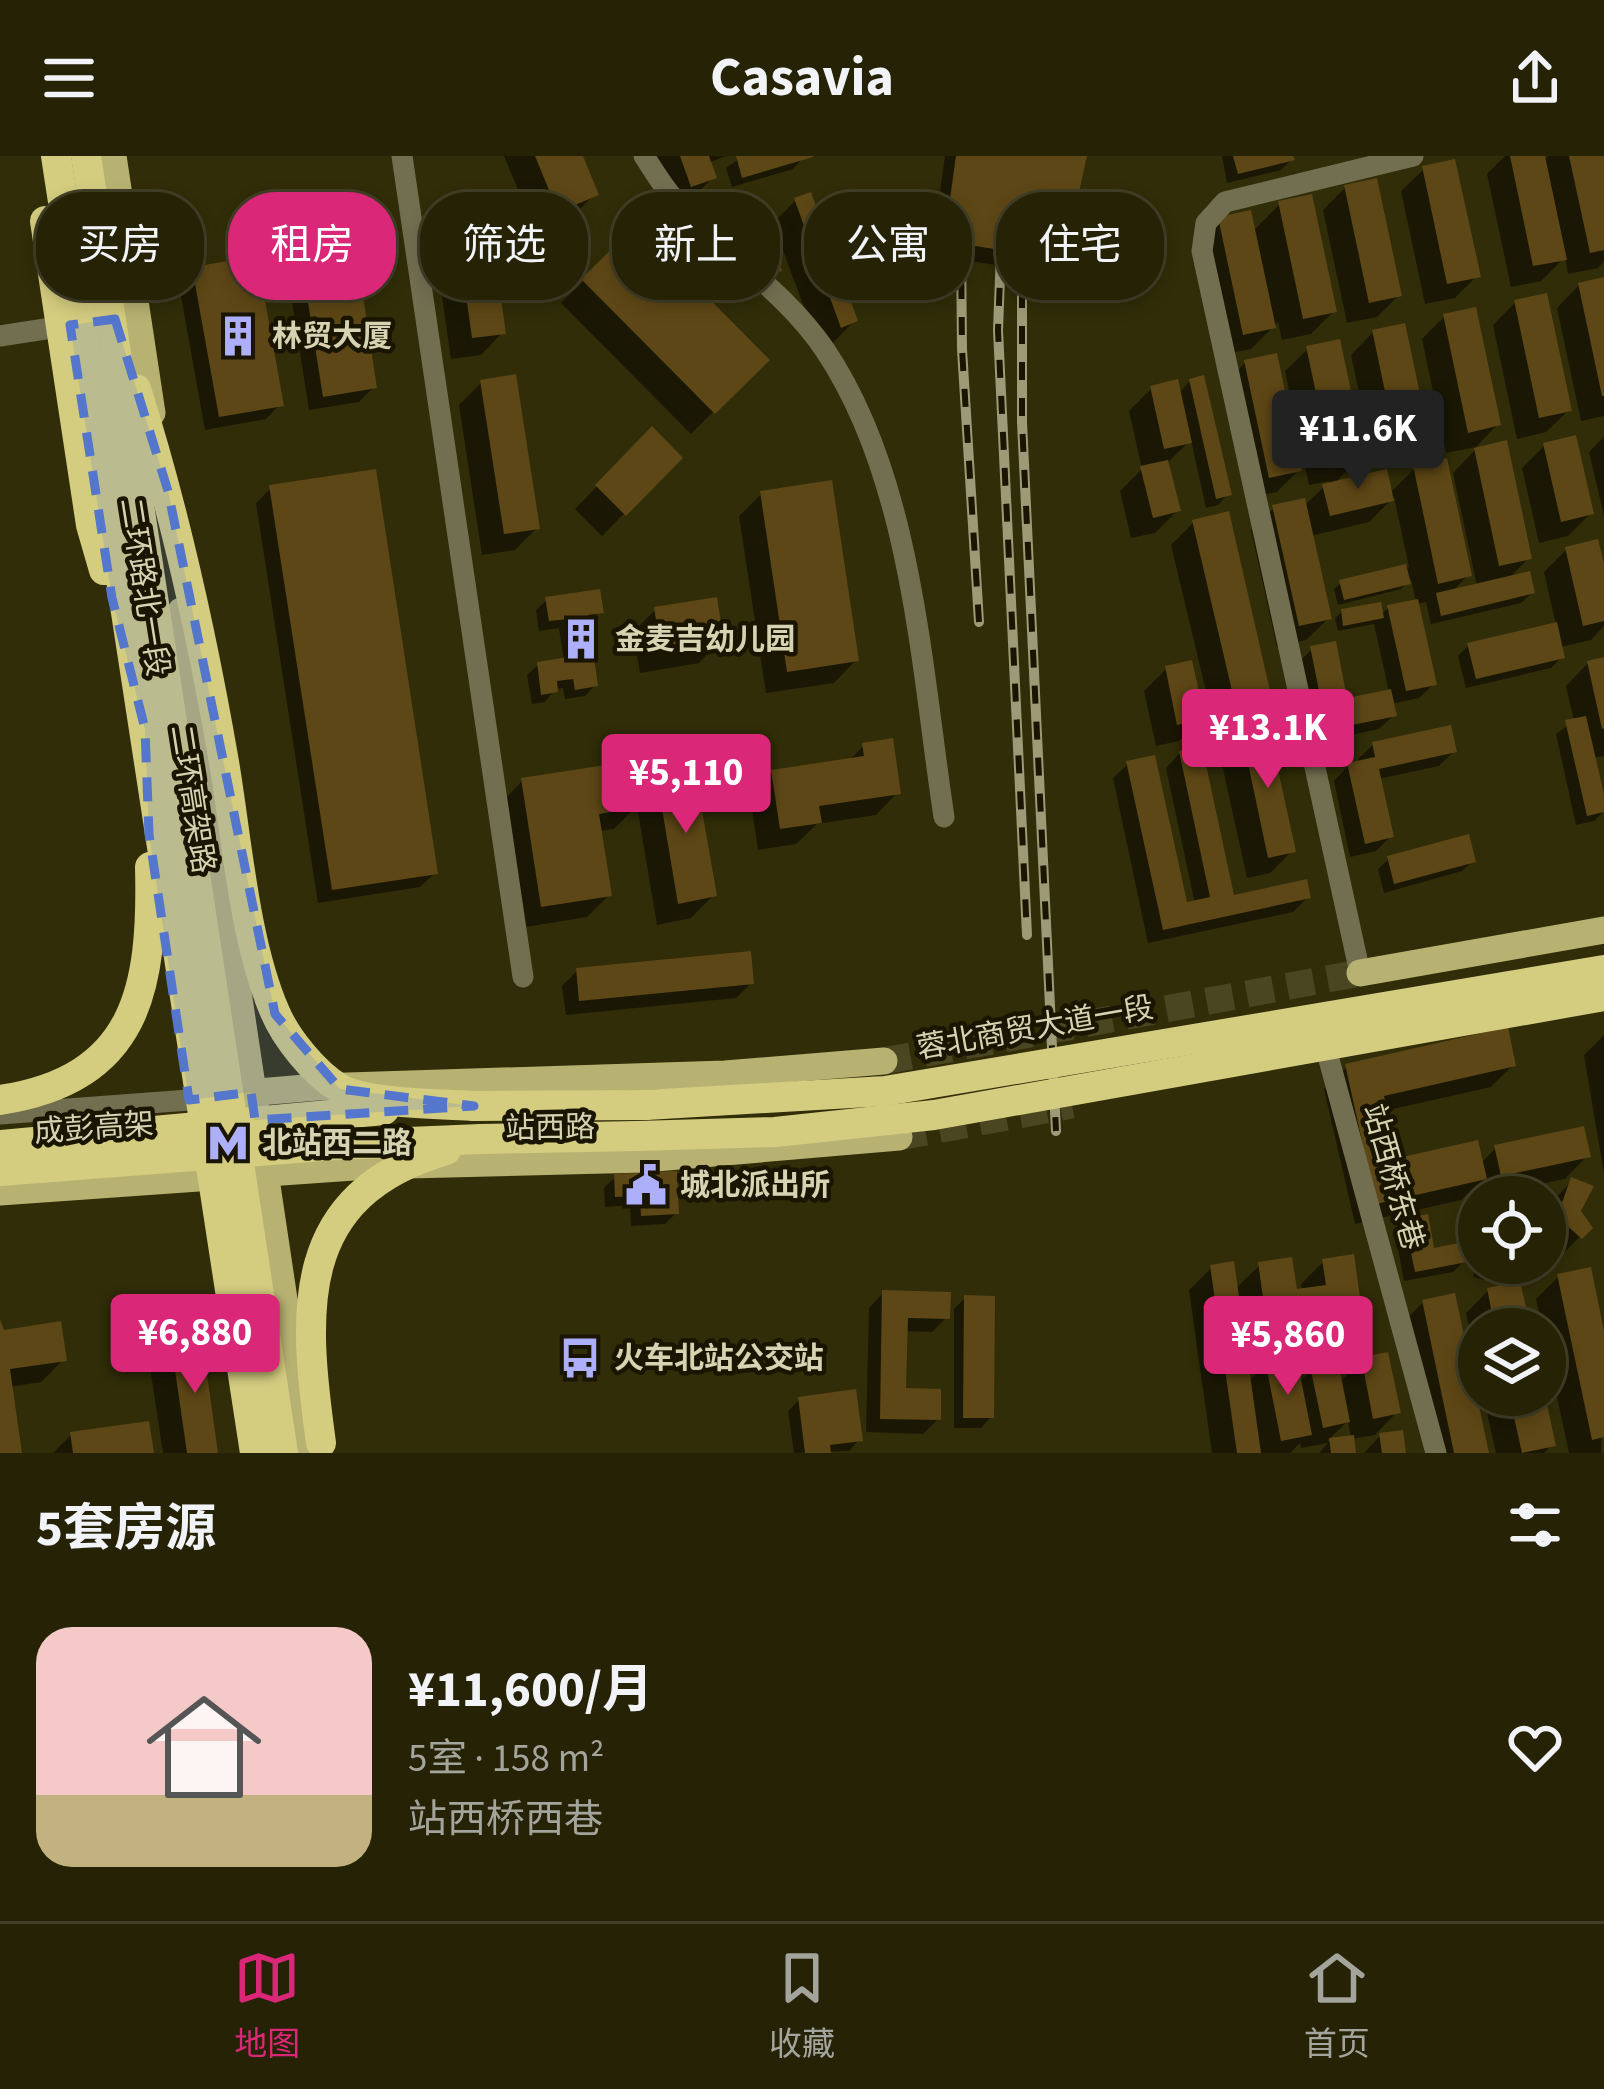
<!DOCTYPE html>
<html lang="zh">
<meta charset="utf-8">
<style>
:root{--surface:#252206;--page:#2d2a10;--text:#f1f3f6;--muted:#a3a49b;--line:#423f28;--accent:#db2777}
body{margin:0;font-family:"Source Sans 3","Noto Sans SC",sans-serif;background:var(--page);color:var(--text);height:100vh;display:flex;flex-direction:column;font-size:45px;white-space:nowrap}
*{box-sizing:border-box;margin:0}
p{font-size:39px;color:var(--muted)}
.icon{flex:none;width:66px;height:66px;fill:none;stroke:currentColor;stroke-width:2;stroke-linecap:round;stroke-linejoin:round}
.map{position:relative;height:1297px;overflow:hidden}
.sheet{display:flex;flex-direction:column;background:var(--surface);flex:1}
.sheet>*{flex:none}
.hud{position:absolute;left:36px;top:36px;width:1533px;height:108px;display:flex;gap:24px}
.fabs{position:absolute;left:1458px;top:1020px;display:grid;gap:24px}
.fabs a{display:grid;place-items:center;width:108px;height:108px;border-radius:50%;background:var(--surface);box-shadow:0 6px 18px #0003,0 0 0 3px var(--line);font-size:60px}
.price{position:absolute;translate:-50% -102px;padding:0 27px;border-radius:12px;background:var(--accent);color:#fff;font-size:39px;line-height:78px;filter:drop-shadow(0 3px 6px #0008)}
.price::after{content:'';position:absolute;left:50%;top:72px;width:36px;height:27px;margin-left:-18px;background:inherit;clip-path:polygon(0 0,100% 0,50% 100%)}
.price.on{background:#222;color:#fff}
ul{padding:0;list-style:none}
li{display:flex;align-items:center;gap:36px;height:300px;padding:0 36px}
li span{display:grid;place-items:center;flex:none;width:336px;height:240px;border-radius:36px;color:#555}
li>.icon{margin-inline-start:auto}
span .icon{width:144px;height:144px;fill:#fffc;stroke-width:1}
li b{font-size:51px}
h2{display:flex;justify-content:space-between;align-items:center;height:144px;padding:0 36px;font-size:51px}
.pill{padding:0 42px;border-radius:48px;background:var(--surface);box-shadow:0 6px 18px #0003,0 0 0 3px var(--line);font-size:42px;line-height:108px}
.pill.on{background:var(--accent);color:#fff}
header{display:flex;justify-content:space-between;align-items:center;height:156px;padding:0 36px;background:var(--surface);font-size:54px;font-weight:700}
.tab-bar{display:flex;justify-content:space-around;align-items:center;height:168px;border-top:3px solid var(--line);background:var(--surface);font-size:33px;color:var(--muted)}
.tab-bar a{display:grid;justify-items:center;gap:6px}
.tab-bar .on{color:var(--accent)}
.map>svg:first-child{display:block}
.shadow{fill:#0007;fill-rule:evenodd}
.building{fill:#5e4716}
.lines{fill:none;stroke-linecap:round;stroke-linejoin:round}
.major-tunnel{stroke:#4a4622;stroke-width:27;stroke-dasharray:27 14;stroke-linecap:butt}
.minor{stroke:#726f51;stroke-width:21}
.major{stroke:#b8b272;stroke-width:27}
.highway{stroke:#d4cc7f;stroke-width:30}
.rail-casing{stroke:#9d9a77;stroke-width:10}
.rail{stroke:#191500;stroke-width:6;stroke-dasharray:18;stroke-linecap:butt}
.highway-bridge{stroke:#d4cc7f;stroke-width:30}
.marked{fill:#5476cd;fill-opacity:0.2;stroke:#5476cd;stroke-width:9;stroke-dasharray:24 15;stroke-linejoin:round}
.labels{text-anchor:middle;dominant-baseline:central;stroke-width:9;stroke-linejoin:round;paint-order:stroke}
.poi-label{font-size:30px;font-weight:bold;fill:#d6d3b2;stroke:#191500;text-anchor:start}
.street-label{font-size:30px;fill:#d6d3b2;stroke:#191500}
</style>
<header><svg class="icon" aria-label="menu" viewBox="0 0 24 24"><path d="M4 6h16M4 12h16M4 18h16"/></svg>Casavia<svg class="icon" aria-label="share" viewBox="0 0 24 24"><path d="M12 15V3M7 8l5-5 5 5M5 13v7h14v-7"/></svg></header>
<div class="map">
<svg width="1604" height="1297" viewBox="0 0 1604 1297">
<rect width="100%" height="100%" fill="#312d08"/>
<!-- shadow -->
<g class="shadow">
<polygon points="504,0 580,0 595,38 573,60 536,76"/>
<polygon points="650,0 726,0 708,7 713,21 691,44 669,52"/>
<polygon points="743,0 803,0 803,2 793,13 732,31 726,12"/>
<polygon points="945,0 1086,0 1062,102 1047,117 931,99"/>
<polygon points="1222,0 1290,0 1291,4 1281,14 1227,27"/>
<polygon points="1505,0 1542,0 1543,5 1548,0 1601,0 1604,105 1598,112 1568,118 1565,101 1541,125 1511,131 1487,18"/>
<polygon points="1424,13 1477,120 1455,142 1425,148 1401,35"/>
<polygon points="1346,31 1399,139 1377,161 1347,167 1323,54"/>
<polygon points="453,42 503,176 481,199 451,203 431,64"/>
<polygon points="795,45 855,164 833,187 819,192 773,67"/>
<polygon points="1280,48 1334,155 1311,178 1282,184 1278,166 1251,193 1221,199 1197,86 1219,64 1253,75"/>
<polygon points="746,64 779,114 759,125 739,70"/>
<polygon points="636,73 765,204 691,278 561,147"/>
<polygon points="300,86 374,231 359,246 309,254 285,100"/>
<polygon points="194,114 280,248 266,263 205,274 179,129"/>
<polygon points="1604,124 1604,260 1581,265 1557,152 1579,129"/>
<polygon points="1515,147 1569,254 1546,276 1517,283 1493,169"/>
<polygon points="1444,161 1498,268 1476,291 1446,297 1422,183"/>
<polygon points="1373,176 1427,284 1405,306 1375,312 1351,199"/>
<polygon points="1308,193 1361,300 1333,329 1390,337 1415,312 1468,419 1452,436 1477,430 1453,317 1475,294 1529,402 1508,423 1532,437 1521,447 1431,468 1426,446 1416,448 1434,528 1419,542 1391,548 1394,559 1379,573 1313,587 1297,508 1312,493 1345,545 1389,536 1374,468 1338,475 1335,462 1342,456 1380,460 1388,452 1416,446 1411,423 1401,433 1338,449 1334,433 1341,427 1409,411 1394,341 1369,366 1311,380 1329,462 1306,484 1277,491 1251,374 1274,352 1304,350 1330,325 1309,329 1285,215"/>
<polygon points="1245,207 1299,314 1277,336 1247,342 1223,229"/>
<polygon points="1190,225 1228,338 1218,349 1206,352 1191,284 1166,308 1178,354 1155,377 1131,382 1120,335 1142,313 1129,255 1151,233 1178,238"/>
<polygon points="481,227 537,372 515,394 482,399 459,249"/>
<polygon points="652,274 679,302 602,380 575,353"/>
<polygon points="1604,281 1604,360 1589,296"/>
<polygon points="1544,290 1590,358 1568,380 1539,387 1522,312"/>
<polygon points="271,332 435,717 420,731 318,747 256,347"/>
<polygon points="762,337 856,504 834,527 766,537 739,360"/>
<polygon points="1194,366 1270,547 1248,569 1216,577 1171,389"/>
<polygon points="1567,393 1604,422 1604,470 1591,484 1560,491 1562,501 1551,512 1466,532 1458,500 1469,489 1556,469 1544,416"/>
<polygon points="547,444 600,456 586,467 595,529 585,540 565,543 563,532 555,533 545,546 532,548 527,519 538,509 564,505 559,472 539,475 536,454"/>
<polygon points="655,454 721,485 699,507 640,517 633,476"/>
<polygon points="1604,504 1604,600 1593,602 1604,655 1594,665 1576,669 1556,578 1574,565 1566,530 1588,507"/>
<polygon points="1166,513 1202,562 1179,585 1156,590 1144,535"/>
<polygon points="1243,577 1292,695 1270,717 1247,722 1220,599"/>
<polygon points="1373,589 1454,595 1439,610 1378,623 1391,680 1376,695 1350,701 1334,625 1348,610 1359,607 1358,603"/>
<polygon points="863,590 898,636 876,659 817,668 796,688 758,694 750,639 772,617 848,606"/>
<polygon points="1180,597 1232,742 1308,741 1293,756 1148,787 1113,622 1128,608 1184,750 1195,748 1166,612"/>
<polygon points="658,620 714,739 691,762 657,769 637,650 614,673 599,675 609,739 587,761 519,772 500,648 522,625 635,642"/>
<polygon points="1389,703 1473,705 1462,715 1384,737 1378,713"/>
<polygon points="577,815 751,827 736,842 566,859 562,830"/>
<polygon points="1604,879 1604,1018 1584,899"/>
<polygon points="1513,909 1491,931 1384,955 1395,1006 1480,1008 1496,992 1587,1000 1565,1023 1479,1040 1477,1029 1461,1044 1355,1068 1324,933 1347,911"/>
<polygon points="615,1021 676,1057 665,1068 631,1070 630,1049 605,1051 604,1032"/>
<polygon points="1572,1025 1577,1055 1589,1071 1558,1103 1545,1091 1545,1053"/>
<polygon points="1479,1062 1479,1091 1465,1076"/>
<polygon points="1405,1066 1432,1095 1464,1105 1453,1116 1404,1125 1395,1077"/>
<polygon points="1479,1098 1479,1107 1502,1107 1484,1124 1473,1121"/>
<path d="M1323,1106L1363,1184L1335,1207L1339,1227L1362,1204L1397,1256L1375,1279L1351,1283L1353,1297H1319L1328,1287L1301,1292L1300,1287L1290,1297H1212L1189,1134L1212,1111L1235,1133L1260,1109L1294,1136L1302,1135L1301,1128ZM1309,1178L1314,1213L1299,1226L1277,1205L1296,1186V1180ZM1265,1209L1248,1226L1246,1212ZM1348,1265L1351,1282L1327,1285Z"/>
<polygon points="1558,1121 1604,1189 1601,1297 1569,1297 1536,1143"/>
<polygon points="1488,1135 1528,1173 1479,1173 1479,1219 1466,1157"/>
<polygon points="883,1137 947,1161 932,1176 904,1175 903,1235 938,1263 923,1278 866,1276 869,1152"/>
<polygon points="1453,1140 1486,1297 1428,1297 1401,1169 1423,1146"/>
<polygon points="965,1142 991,1261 981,1272 954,1272 954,1153"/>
<polygon points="0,1165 2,1177 63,1204 41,1226 9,1231 19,1297 0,1297"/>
<polygon points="199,1185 215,1297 163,1297 150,1211 173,1189"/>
<polygon points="1483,1239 1542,1239 1552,1289 1544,1297 1496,1297"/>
<polygon points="799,1244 859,1284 849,1295 794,1297 788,1255"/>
<polygon points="147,1268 151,1297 53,1297 72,1278"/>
<polygon points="1401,1278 1403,1297 1364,1297 1380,1280"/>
</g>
<!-- building -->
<g class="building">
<polygon points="535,0 583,0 599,39 558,56"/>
<polygon points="680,0 709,0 717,22 691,31"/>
<polygon points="736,0 813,0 813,1 742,22"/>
<polygon points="956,0 1087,0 1064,104 944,85"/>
<polygon points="1233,0 1293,0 1295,4 1238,18"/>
<polygon points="1510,0 1545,0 1567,104 1533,110"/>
<polygon points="1569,0 1604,0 1604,94 1590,97"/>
<polygon points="1455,3 1481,121 1447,128 1422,10"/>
<polygon points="1377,22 1402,140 1369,147 1344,29"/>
<polygon points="486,34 506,178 472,182 452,39"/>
<polygon points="811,36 858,165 841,172 794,42"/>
<polygon points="1312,38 1337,156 1303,163 1278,45"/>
<polygon points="1251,54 1276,172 1243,179 1218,61"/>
<polygon points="761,55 782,115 765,121 744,61"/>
<polygon points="636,69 770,204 715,258 581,123"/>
<polygon points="353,74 377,232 323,241 298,83"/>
<polygon points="257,100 284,250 219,261 192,111"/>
<polygon points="1604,121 1604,240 1602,240 1578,127"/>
<polygon points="1547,137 1572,255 1539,262 1514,144"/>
<polygon points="1476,151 1501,269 1468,277 1443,158"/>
<polygon points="1405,167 1430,285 1397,292 1372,174"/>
<polygon points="1340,183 1365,301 1331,308 1306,190"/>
<polygon points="1277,197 1302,315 1269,322 1244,204"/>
<polygon points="516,218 540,373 504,378 480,224"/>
<polygon points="1204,219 1232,339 1216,343 1189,223"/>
<polygon points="1178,223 1192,287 1164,293 1150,230"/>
<polygon points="652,270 683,302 626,360 595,329"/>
<polygon points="1576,279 1594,358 1561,366 1543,287"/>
<polygon points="1507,284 1532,403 1499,410 1474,292"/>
<polygon points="1447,302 1472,420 1438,428 1413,309"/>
<polygon points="1168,304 1181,355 1153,362 1140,310"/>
<polygon points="376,313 438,718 332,734 269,329"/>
<polygon points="1387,313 1394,345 1330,360 1322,328"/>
<polygon points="832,324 859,505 787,516 760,335"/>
<polygon points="1305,342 1332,463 1299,470 1272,349"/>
<polygon points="1229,355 1273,548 1237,556 1192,364"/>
<polygon points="1598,383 1604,408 1604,465 1583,470 1565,391"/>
<polygon points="1406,408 1411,428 1344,444 1339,424"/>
<polygon points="1530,415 1535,437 1441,460 1436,437"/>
<polygon points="600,433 604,457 588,459 598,530 575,534 573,523 557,525 558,536 541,539 537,506 574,500 569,463 549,465 545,441"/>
<polygon points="717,441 724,486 661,496 654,451"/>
<polygon points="1418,443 1437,529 1406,535 1387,449"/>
<polygon points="1381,446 1384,462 1343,470 1341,453"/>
<polygon points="1557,466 1565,502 1476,523 1467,487"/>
<polygon points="1336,485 1347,542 1391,533 1397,560 1327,574 1310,490"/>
<polygon points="1604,501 1604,572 1602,573 1587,505"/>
<polygon points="1192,504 1205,563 1177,569 1165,510"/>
<polygon points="1586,560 1604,638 1604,656 1587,660 1565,564"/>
<polygon points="1268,568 1296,696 1268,702 1241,574"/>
<polygon points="1451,569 1457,596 1379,613 1394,681 1365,688 1347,607 1375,601 1372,586"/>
<polygon points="893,582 901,638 819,650 822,667 780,673 771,614 864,600 862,587"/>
<polygon points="1202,590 1234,739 1307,723 1311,742 1163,774 1126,605 1155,599 1187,746 1210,741 1179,595"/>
<polygon points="632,605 640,651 599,658 612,740 541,751 521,622"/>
<polygon points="695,614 717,740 678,748 656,617"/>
<polygon points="1469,678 1476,706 1394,728 1387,700"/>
<polygon points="751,795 754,828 579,845 576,812"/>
<polygon points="1508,871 1516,910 1384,940 1398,1002 1478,984 1487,1023 1376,1048 1345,908"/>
<polygon points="1584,970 1591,1001 1501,1020 1494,989"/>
<polygon points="677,1015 679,1058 641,1060 640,1040 615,1041 614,1018"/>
<polygon points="1571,1021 1594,1030 1581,1055 1593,1072 1582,1083 1563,1066 1545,1070 1545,1050 1562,1047"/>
<polygon points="1428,1058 1434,1092 1463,1086 1467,1106 1415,1116 1404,1063"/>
<polygon points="1354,1098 1366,1185 1335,1190 1331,1158 1296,1163 1300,1187 1270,1191 1258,1106 1292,1101 1297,1133 1326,1129 1322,1103"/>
<polygon points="1234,1105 1261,1297 1237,1297 1210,1109"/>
<polygon points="1591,1111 1604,1175 1604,1281 1592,1284 1557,1118"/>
<polygon points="1520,1125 1531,1173 1495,1173 1487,1132"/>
<polygon points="882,1134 951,1136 950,1163 908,1162 906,1232 941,1233 941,1264 880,1263"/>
<polygon points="1455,1137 1489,1297 1454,1297 1422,1144"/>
<polygon points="964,1139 995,1140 994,1262 963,1262"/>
<polygon points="0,1163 4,1174 61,1165 67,1205 10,1213 22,1297 0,1297"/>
<polygon points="202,1182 218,1297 187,1297 171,1186"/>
<polygon points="1388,1196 1401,1257 1373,1263 1361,1201"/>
<polygon points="1296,1198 1312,1279 1281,1285 1265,1204"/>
<polygon points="1338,1205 1350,1266 1323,1272 1310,1210"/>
<polygon points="856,1233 863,1285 830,1289 831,1297 805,1297 798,1241"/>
<polygon points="1509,1239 1545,1239 1556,1290 1522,1297"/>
<polygon points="149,1265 154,1297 73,1297 70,1276"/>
<polygon points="1403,1274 1406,1297 1382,1297 1379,1277"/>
<polygon points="1354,1279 1356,1297 1331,1297 1329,1282"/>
</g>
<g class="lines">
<!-- major-tunnel -->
<g class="major-tunnel">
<polyline points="884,905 1360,817"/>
<polyline points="899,981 1072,949"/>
</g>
<!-- minor -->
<g class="minor">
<polyline points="402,0 523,821"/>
<path d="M644,0C652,12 660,26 670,38C718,94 783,132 825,194C912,324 921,510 944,661"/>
<polyline points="0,180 71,169"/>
<polyline points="1360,817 1202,95 1206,67 1225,46 1413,0"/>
<polyline points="1328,900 1436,1297"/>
<polyline points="0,958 189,944"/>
</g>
<!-- major -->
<g class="major">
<polyline points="113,0 152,257"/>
<polyline points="181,455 307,1297"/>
<polyline points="1360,817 1604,774"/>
<polyline points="235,938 317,931 725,918 884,905"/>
<polyline points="0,1036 368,1010 644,1003 899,981"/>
</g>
<!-- highway -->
<g class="highway">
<polyline points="474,950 646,949"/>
<polyline points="481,983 637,980"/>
</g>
<!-- rail casing -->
<g class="rail-casing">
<g id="rail">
<polyline points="961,89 962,193 979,466"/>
<polyline points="1001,96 998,174 1027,779"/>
<polyline points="1022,98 1022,266 1056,975"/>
</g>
</g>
<!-- rail -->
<use href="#rail" class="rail"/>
<!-- highway-bridge -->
<g class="highway-bridge">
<polyline points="56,0 255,1297"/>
<polyline points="86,0 283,1297"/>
<polyline points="45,65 91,369 104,414"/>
<path d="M136,233C175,356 202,479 224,606C237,683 244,785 275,856C286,882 314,917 339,932C365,948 441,948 474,950"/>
<path d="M0,944C138,923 153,832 150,711"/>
<polyline points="646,949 885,935 1604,814"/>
<polyline points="637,980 775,976 934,959 1604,840"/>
<polyline points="0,989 384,954"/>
<polyline points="0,1015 336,989 481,983"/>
<path d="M321,1287C303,1156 292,1039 446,994"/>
</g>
</g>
<!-- marked area -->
<path class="marked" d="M115,163L168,335L275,858L340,933L474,950L255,964L251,936L189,944L149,678L145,573L112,442L70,169Z"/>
<!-- icons -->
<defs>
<g id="building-bare" transform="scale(3.24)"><path d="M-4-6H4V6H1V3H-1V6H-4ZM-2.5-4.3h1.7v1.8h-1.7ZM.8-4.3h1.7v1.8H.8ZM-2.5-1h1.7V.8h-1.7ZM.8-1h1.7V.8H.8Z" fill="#adaffb" stroke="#191500" stroke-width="2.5" paint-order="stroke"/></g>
<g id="metro-bare" transform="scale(3.24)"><path d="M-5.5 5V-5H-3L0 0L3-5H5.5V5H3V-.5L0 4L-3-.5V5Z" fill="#adaffb" stroke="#191500" stroke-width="2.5" paint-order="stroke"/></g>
<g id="civic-bare" transform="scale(3.24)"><path d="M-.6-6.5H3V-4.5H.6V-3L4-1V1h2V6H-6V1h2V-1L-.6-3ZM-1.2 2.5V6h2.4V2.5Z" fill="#adaffb" stroke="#191500" stroke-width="2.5" paint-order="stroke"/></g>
<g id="bus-bare" transform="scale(3.24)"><path d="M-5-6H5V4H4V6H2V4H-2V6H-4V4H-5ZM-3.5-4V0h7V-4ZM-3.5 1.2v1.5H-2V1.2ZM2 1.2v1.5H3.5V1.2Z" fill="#adaffb" stroke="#191500" stroke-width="2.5" paint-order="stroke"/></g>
</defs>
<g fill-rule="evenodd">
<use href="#building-bare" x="238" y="180"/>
<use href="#building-bare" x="581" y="483"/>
<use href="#metro-bare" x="228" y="987"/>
<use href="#civic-bare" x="646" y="1029"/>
<use href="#bus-bare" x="580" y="1202"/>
</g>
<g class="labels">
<!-- poi labels -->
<g class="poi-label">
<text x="272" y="180">林贸大厦</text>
<text x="615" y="483">金麦吉幼儿园</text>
<text x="262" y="987">北站西二路</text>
<text x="680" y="1029">城北派出所</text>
<text x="614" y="1202">火车北站公交站</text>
</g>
<!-- street labels -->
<g class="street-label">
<text transform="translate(144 431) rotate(81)">二环路北一段</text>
<text transform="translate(192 643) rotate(81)">二环高架路</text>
<text transform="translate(1035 872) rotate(-10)">蓉北商贸大道一段</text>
<text transform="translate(94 972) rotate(-4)">成彭高架</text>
<text transform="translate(550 972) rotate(-1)">站西路</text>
<text transform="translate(1393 1021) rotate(74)">站西桥东巷</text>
</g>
</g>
</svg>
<div class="fabs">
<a><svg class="icon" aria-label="locate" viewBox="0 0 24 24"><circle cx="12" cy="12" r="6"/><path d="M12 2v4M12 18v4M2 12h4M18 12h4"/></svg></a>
<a><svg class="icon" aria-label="layers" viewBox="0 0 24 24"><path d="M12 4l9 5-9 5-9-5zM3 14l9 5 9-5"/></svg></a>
</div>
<b class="price on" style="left:1358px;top:336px">¥11.6K</b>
<b class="price" style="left:1268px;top:635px">¥13.1K</b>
<b class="price" style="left:686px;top:680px">¥5,110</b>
<b class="price" style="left:195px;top:1240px">¥6,880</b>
<b class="price" style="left:1288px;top:1242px">¥5,860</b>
<div class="hud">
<a class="pill">买房</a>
<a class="pill on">租房</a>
<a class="pill">筛选</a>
<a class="pill">新上</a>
<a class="pill">公寓</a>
<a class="pill">住宅</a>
</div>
</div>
<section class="sheet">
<h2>5套房源<svg class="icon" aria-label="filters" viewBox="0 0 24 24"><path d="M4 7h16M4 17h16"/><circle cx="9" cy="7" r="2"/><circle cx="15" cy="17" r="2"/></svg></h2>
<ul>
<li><span style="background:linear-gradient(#f6c9c9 70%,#c2b280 0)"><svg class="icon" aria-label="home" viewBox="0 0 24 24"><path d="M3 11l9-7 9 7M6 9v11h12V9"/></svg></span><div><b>¥11,600/月</b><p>5室 · 158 m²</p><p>站西桥西巷</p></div><svg class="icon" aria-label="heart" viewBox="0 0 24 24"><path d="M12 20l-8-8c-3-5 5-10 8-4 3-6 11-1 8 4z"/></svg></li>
</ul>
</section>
<nav class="tab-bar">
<a class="on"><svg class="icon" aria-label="map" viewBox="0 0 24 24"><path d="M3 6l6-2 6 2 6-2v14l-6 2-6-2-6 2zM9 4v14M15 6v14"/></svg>地图</a>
<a><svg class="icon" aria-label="saved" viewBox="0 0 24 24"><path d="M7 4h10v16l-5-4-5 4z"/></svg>收藏</a>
<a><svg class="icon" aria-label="home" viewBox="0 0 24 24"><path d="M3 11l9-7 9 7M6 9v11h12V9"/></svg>首页</a>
</nav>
